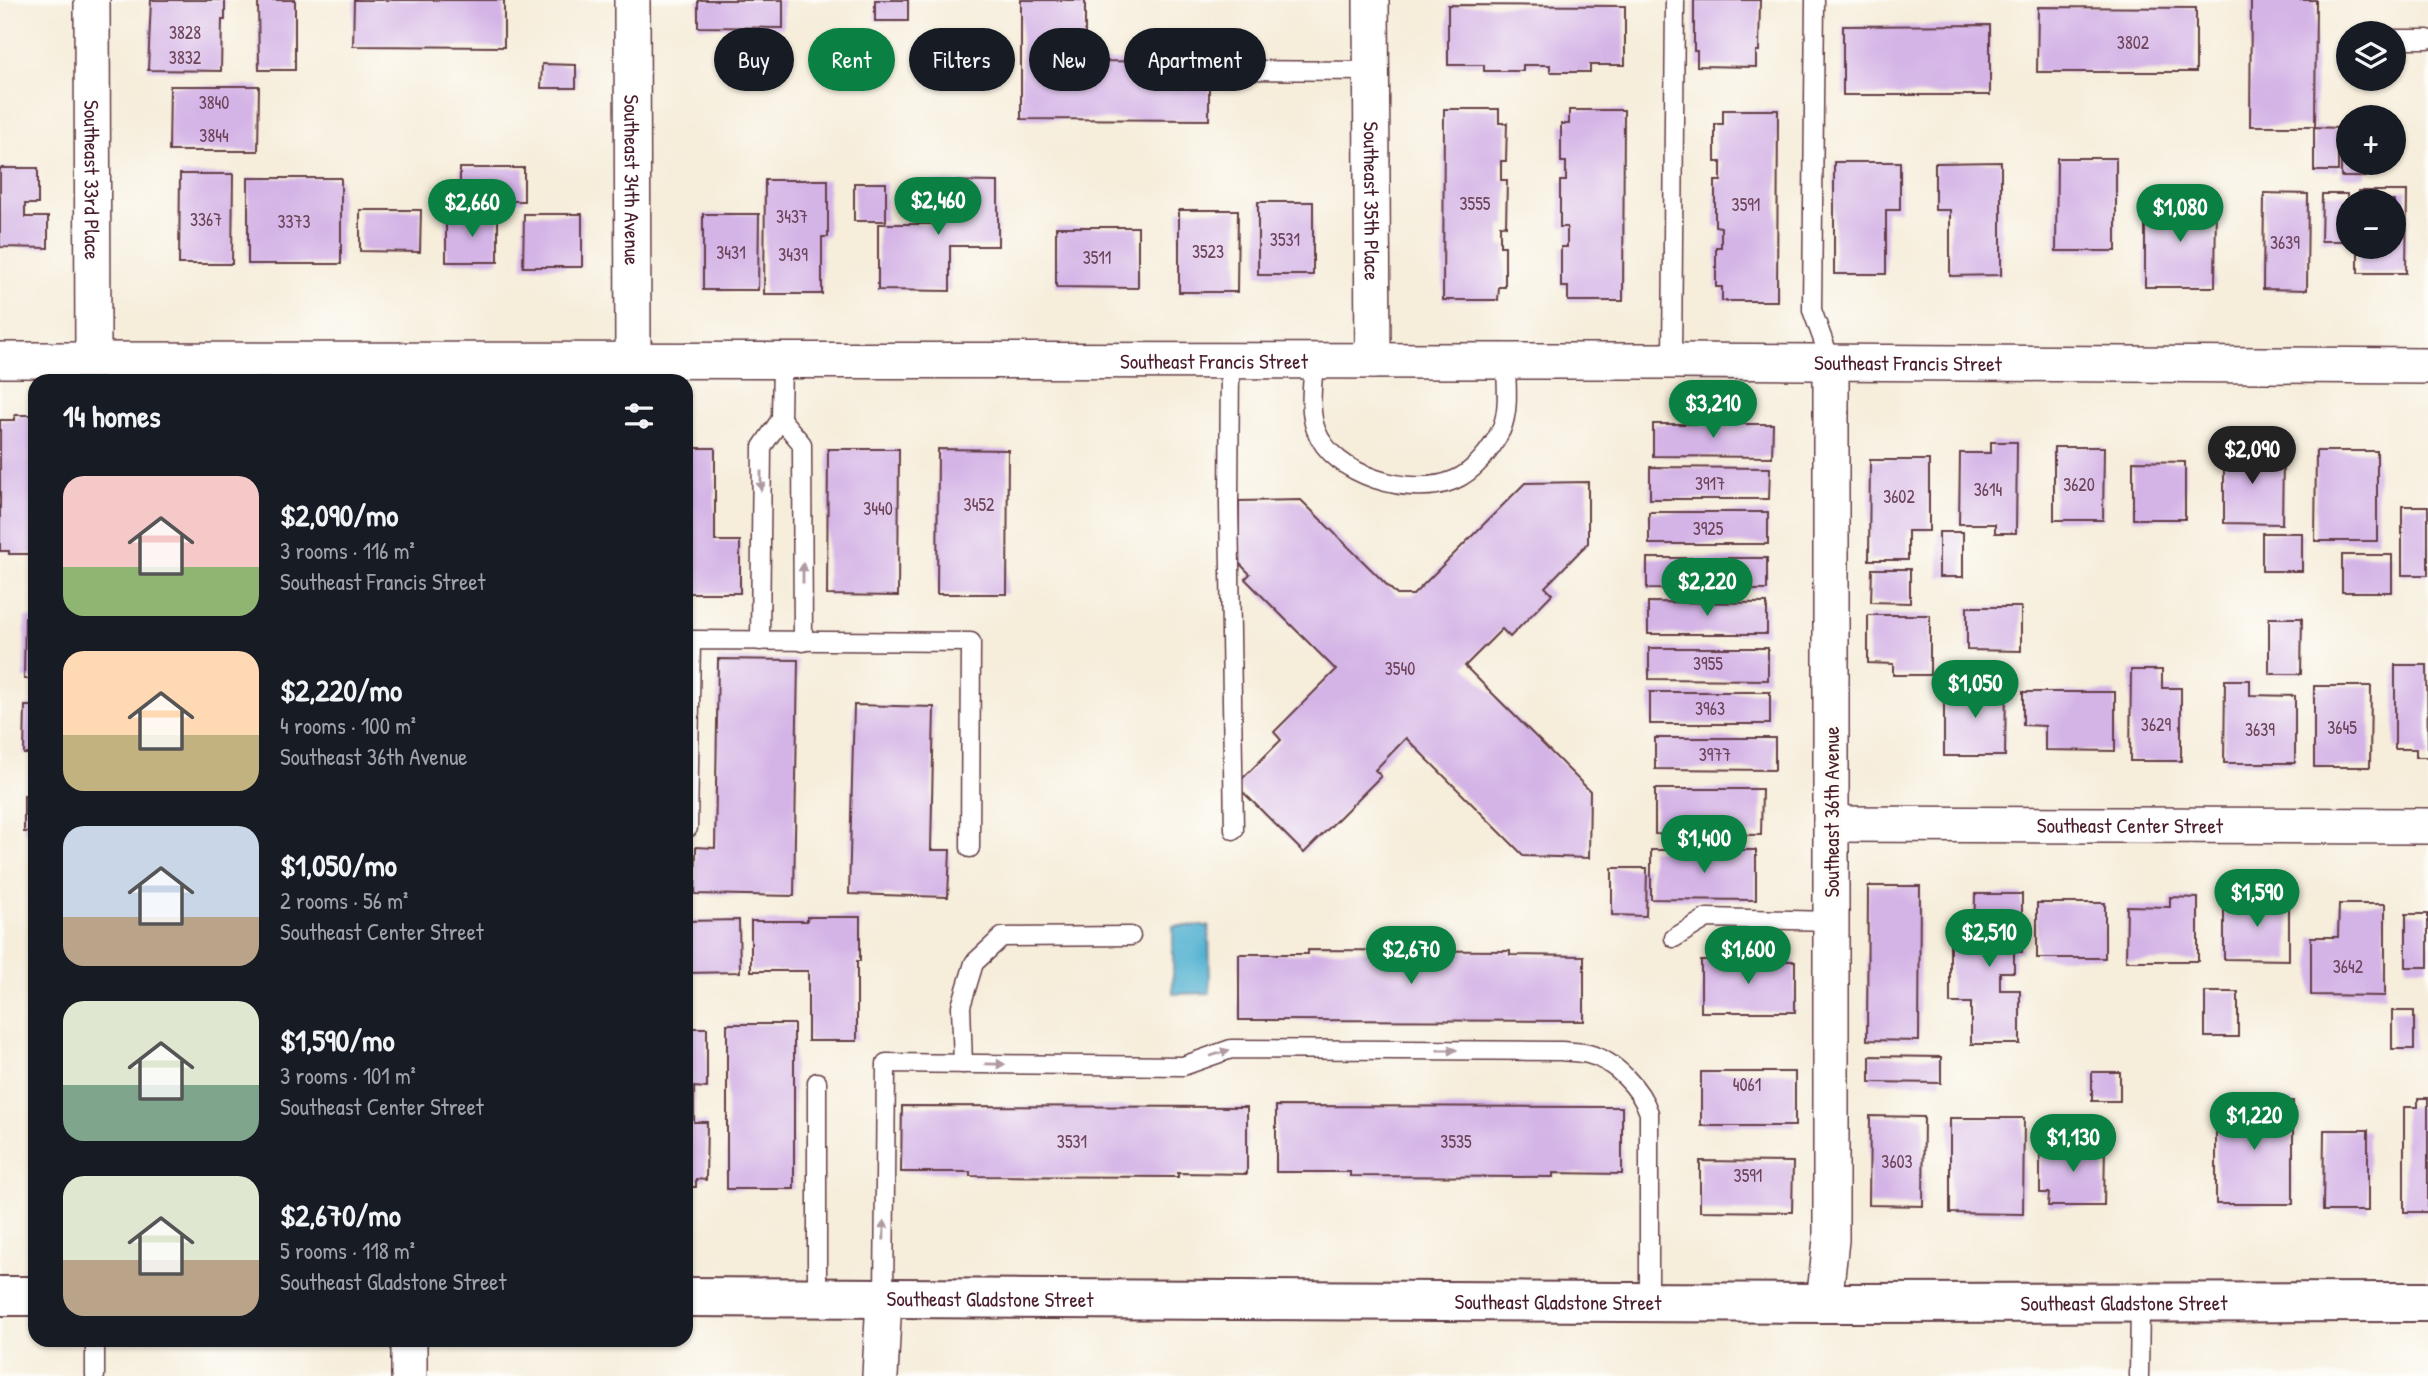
<!DOCTYPE html>
<meta charset="utf-8">
<style>
:root{--surface:#171b24;--page:#242831;--text:#f1f3f6;--muted:#9ea1a6;--accent:#0b8043}
body{margin:0;font-family:"Patrick Hand",sans-serif;background:var(--page);color:var(--text);height:100vh;display:flex;flex-direction:column;font-size:26px;white-space:nowrap}
*{box-sizing:border-box;margin:0}
p{font-size:23px;color:var(--muted)}
.icon{flex:none;width:38px;height:38px;fill:none;stroke:currentColor;stroke-width:2;stroke-linecap:round;stroke-linejoin:round}
.map{position:relative;flex:1;overflow:hidden}
.panel{position:absolute;left:28px;top:374px;width:665px;height:973px;display:flex;flex-direction:column;background:var(--surface);border-radius:21px;box-shadow:0 2px 5px #0004}
.panel>*{flex:none}
.guide{position:absolute;left:714px;top:28px;width:665px;height:63px;display:flex;gap:14px}
.fabs{position:absolute;left:2336px;top:21px;display:grid;gap:14px}
.fabs a{display:grid;place-items:center;width:70px;height:70px;border-radius:50%;background:var(--surface);box-shadow:0 2px 5px #0004;font-size:35px}
.price{position:absolute;translate:-50% -60px;padding:0 16px;border-radius:24px;background:var(--accent);color:#fff;font-size:23px;line-height:46px;filter:drop-shadow(0 2px 4px #0008)}
.price::after{content:'';position:absolute;left:50%;top:42px;width:21px;height:16px;margin-left:-10px;background:inherit;clip-path:polygon(0 0,100% 0,50% 100%)}
.price.selected{background:#222;color:#fff}
ul{padding:0;list-style:none}
li{display:flex;align-items:center;gap:21px;height:175px;padding:0 35px}
li span{display:grid;place-items:center;flex:none;width:196px;height:140px;border-radius:21px;color:#555}
li>.icon{margin-inline-start:auto}
span .icon{width:84px;height:84px;fill:#fffc;stroke-width:1}
li b{font-size:30px}
h2{display:flex;justify-content:space-between;align-items:center;height:84px;padding:0 35px;font-size:30px}
.pill{padding:0 24px;border-radius:32px;background:var(--surface);box-shadow:0 2px 5px #0004;font-size:24px;line-height:63px}
.pill.selected{background:var(--accent);color:#fff}
.map>svg:first-child{display:block}
.water{fill:#54b2d2;stroke:#4f687e;stroke-width:2}
.building{fill:#d4b3e6}
.lines{fill:none;stroke-linecap:round;stroke-linejoin:round}
.service-casing{stroke:#643e45;stroke-width:21}
.minor-casing{stroke:#643e45;stroke-width:38}
.tertiary-casing{stroke:#643e45;stroke-width:42}
.service{stroke:#fff;stroke-width:18}
.minor{stroke:#fff;stroke-width:35}
.tertiary{stroke:#fff;stroke-width:38}
.oneway{fill:#ae9aa0}
.labels{text-anchor:middle;dominant-baseline:central;stroke-width:7;stroke-linejoin:round;paint-order:stroke}
.number-label{font-size:18px;fill:#6c445a}
.street-label{font-size:21px;fill:#4a1f2b;stroke:#fdfcf7}
</style>
<div class="map">
<svg width="2428" height="1376" viewBox="0 0 2428 1376">
<rect width="100%" height="100%" fill="#fdfcf7"/>
<filter id="ink" filterUnits="userSpaceOnUse"><feTurbulence type="fractalNoise" baseFrequency=".0143" numOctaves="2"/><feDisplacementMap in="SourceGraphic" scale="14" xChannelSelector="R" yChannelSelector="G"/><feConvolveMatrix kernelMatrix="1 2 1 2 8 2 1 2 1" color-interpolation-filters="sRGB"/></filter>
<filter id="wash" filterUnits="userSpaceOnUse"><feTurbulence type="fractalNoise" baseFrequency=".00686" numOctaves="4" result="noise"/><feDisplacementMap in="SourceGraphic" scale="28" xChannelSelector="R" yChannelSelector="G"/><feGaussianBlur stdDeviation="1.57" result="paint"/><feColorMatrix in="noise" values="0 0 0 0 0 0 0 0 0 0 0 0 0 0 0 0 0 1.4 0 .05"/><feComposite in="paint" operator="in"/></filter>
<g filter="url(#wash)">
<rect width="100%" height="100%" fill="#f6edda"/>
<!-- water -->
<polygon class="water" points="1173,926 1209,926 1210,993 1173,994"/>
<g id="blocks">
<!-- building -->
<g class="building">
<polygon points="151,0 225,0 225,20 222,20 221,71 148,70"/>
<polygon points="258,0 295,0 295,70 259,70"/>
<polygon points="354,0 504,0 504,47 353,46"/>
<polygon points="698,0 783,0 783,28 698,27"/>
<rect x="875" y="0" width="33" height="21"/>
<polygon points="1021,0 1085,0 1085,61 1209,62 1209,120 1021,119"/>
<polygon points="1694,0 1760,0 1759,51 1756,51 1756,67 1697,66 1697,51 1694,51"/>
<polygon points="2251,0 2316,0 2315,126 2250,126"/>
<polygon points="1448,5 1625,6 1625,65 1590,65 1590,72 1550,72 1550,65 1523,65 1523,71 1484,71 1484,65 1448,65"/>
<polygon points="2038,7 2196,8 2196,72 2037,72"/>
<polygon points="1990,25 1990,95 1843,95 1843,26"/>
<polygon points="542,64 576,65 576,88 541,88"/>
<polygon points="170,86 259,86 258,151 169,151"/>
<polygon points="1444,109 1499,109 1499,123 1507,123 1506,161 1501,161 1501,180 1507,180 1506,226 1500,225 1500,246 1505,246 1505,287 1499,287 1498,300 1443,300"/>
<polygon points="1569,110 1624,110 1623,301 1568,301 1568,287 1561,287 1561,247 1567,247 1567,227 1560,227 1560,181 1566,181 1566,162 1561,162 1561,124 1569,124"/>
<polygon points="1723,110 1778,110 1777,301 1722,301 1722,287 1716,287 1716,247 1721,247 1721,227 1715,226 1715,181 1721,181 1721,162 1715,162 1715,124 1723,124"/>
<polygon points="2341,124 2348,124 2348,163 2366,163 2366,177 2341,177"/>
<polygon points="2314,127 2338,128 2338,171 2314,171"/>
<polygon points="2057,158 2116,158 2116,251 2056,251"/>
<polygon points="1834,162 1900,162 1900,210 1886,210 1886,274 1834,274"/>
<polygon points="2001,162 2001,275 1950,276 1950,210 1935,210 1935,163"/>
<polygon points="0,168 38,168 38,204 25,204 25,217 48,217 48,248 0,247"/>
<polygon points="460,168 524,168 524,201 486,201 486,196 460,196"/>
<polygon points="180,174 233,174 232,264 179,264"/>
<rect x="248" y="178" width="93" height="86"/>
<polygon points="765,180 828,180 828,237 822,237 822,294 764,294"/>
<polygon points="931,181 998,182 998,246 950,246 950,291 878,290 878,224 931,224"/>
<rect x="854" y="183" width="32" height="38"/>
<polygon points="2359,191 2407,191 2406,273 2358,273 2358,247 2394,247 2394,201 2359,201"/>
<polygon points="2264,193 2308,194 2307,290 2263,289"/>
<polygon points="2322,194 2347,194 2347,241 2321,241"/>
<rect x="1258" y="202" width="55" height="73"/>
<polygon points="2145,202 2216,202 2215,287 2145,287"/>
<polygon points="360,210 421,210 420,252 360,251"/>
<polygon points="1179,210 1238,210 1237,292 1179,292"/>
<polygon points="524,214 582,214 582,267 523,267"/>
<polygon points="703,214 759,214 758,290 703,290"/>
<polygon points="446,216 498,217 498,262 446,262"/>
<polygon points="1056,227 1138,227 1138,288 1056,287"/>
<polygon points="15,415 35,415 35,554 9,554 9,551 0,551 0,420 15,420"/>
<polygon points="1653,424 1773,424 1772,457 1653,456"/>
<polygon points="1991,442 2017,442 2016,533 1995,533 1995,524 1959,524 1960,453 1991,453"/>
<polygon points="2224,445 2266,445 2266,459 2283,459 2282,524 2224,523"/>
<polygon points="2054,447 2104,447 2103,520 2054,520"/>
<polygon points="686,448 715,448 715,541 740,541 740,593 686,593"/>
<polygon points="828,449 899,449 898,596 827,595"/>
<polygon points="938,449 1008,450 1007,594 937,594"/>
<polygon points="2316,451 2377,451 2377,541 2315,541"/>
<polygon points="1870,460 1929,460 1929,531 1908,531 1908,560 1869,560"/>
<polygon points="2133,461 2185,462 2185,519 2133,519"/>
<polygon points="1650,467 1770,468 1769,499 1650,499"/>
<polygon points="1588,482 1588,543 1545,587 1552,594 1510,637 1502,629 1465,666 1590,791 1589,858 1524,856 1406,738 1375,770 1381,776 1304,853 1236,785 1281,740 1274,732 1336,670 1245,579 1250,574 1239,563 1239,501 1301,500 1397,595 1413,595 1525,483"/>
<rect x="2402" y="506" width="26" height="69"/>
<rect x="1649" y="512" width="119" height="32"/>
<rect x="1939" y="532" width="24" height="45"/>
<rect x="2262" y="533" width="40" height="38"/>
<rect x="2342" y="555" width="50" height="37"/>
<polygon points="1647,558 1767,558 1767,590 1647,589"/>
<polygon points="1872,569 1910,569 1910,603 1871,602"/>
<polygon points="1648,602 1767,603 1767,634 1648,634"/>
<polygon points="1967,607 2021,607 2021,651 1967,650"/>
<polygon points="1868,615 1930,615 1930,675 1893,675 1893,664 1868,663"/>
<polygon points="25,617 35,618 35,679 24,679"/>
<polygon points="2269,618 2302,618 2301,674 2269,674"/>
<polygon points="1649,648 1768,648 1768,680 1649,679"/>
<polygon points="718,659 798,660 794,896 695,894 696,847 715,848"/>
<polygon points="2395,665 2427,665 2428,757 2416,757 2416,749 2395,749"/>
<polygon points="2131,670 2162,670 2162,688 2181,688 2181,761 2130,761"/>
<polygon points="2225,680 2250,680 2250,695 2295,696 2295,763 2224,763"/>
<polygon points="1944,684 2006,684 2005,756 1944,756"/>
<polygon points="2314,686 2371,686 2370,767 2314,767"/>
<rect x="1650" y="692" width="120" height="32"/>
<polygon points="2023,692 2115,692 2115,751 2045,750 2045,726 2023,725"/>
<polygon points="854,705 934,707 931,850 950,850 948,897 849,894"/>
<polygon points="25,706 35,706 35,754 24,754"/>
<polygon points="1655,738 1775,738 1775,770 1655,769"/>
<polygon points="1655,789 1762,789 1761,835 1655,834"/>
<rect x="24" y="795" width="11" height="37"/>
<polygon points="1651,850 1756,850 1756,900 1651,899"/>
<polygon points="1612,868 1647,868 1646,916 1612,915"/>
<polygon points="1868,886 1920,886 1919,1041 1867,1040"/>
<polygon points="2244,891 2269,892 2269,902 2289,902 2289,960 2224,959 2224,902 2244,902"/>
<polygon points="1975,894 2022,894 2022,952 2014,952 2014,972 2000,972 2000,990 2020,990 2020,1044 1971,1044 1971,1003 1950,1003 1950,935 1974,935"/>
<polygon points="2170,897 2198,898 2198,961 2126,961 2127,906 2170,907"/>
<rect x="2037" y="903" width="68" height="55"/>
<polygon points="2339,904 2385,904 2385,996 2311,995 2311,937 2338,937"/>
<rect x="2406" y="914" width="22" height="53"/>
<polygon points="807,917 860,917 860,961 857,961 857,1041 808,1041 808,971 751,971 751,921 807,921"/>
<polygon points="739,920 740,972 686,973 686,921"/>
<polygon points="1308,950 1510,951 1510,955 1584,956 1584,1021 1239,1020 1239,954 1308,954"/>
<rect x="1701" y="961" width="94" height="51"/>
<rect x="32" y="990" width="3" height="51"/>
<rect x="2205" y="992" width="33" height="45"/>
<rect x="2392" y="1011" width="22" height="38"/>
<rect x="727" y="1024" width="67" height="165"/>
<polygon points="686,1028 707,1028 707,1088 694,1087 694,1122 707,1122 706,1180 696,1179 696,1187 686,1187"/>
<rect x="33" y="1051" width="2" height="58"/>
<polygon points="1870,1056 1941,1057 1941,1083 1870,1082"/>
<rect x="1701" y="1072" width="94" height="54"/>
<rect x="2092" y="1072" width="28" height="29"/>
<polygon points="2418,1098 2428,1098 2428,1212 2404,1212 2404,1107 2418,1107"/>
<rect x="2216" y="1101" width="77" height="103"/>
<polygon points="902,1106 1247,1107 1247,1174 1178,1173 1178,1177 970,1176 970,1172 901,1172"/>
<polygon points="1276,1106 1622,1107 1622,1174 1553,1173 1553,1177 1350,1176 1350,1172 1276,1172"/>
<polygon points="1870,1116 1924,1117 1923,1206 1869,1205"/>
<polygon points="1950,1118 2024,1118 2023,1214 1950,1213"/>
<polygon points="2324,1130 2368,1130 2368,1211 2323,1211"/>
<polygon points="2040,1143 2105,1143 2104,1206 2048,1206 2049,1193 2040,1193"/>
<polygon points="1700,1161 1793,1162 1792,1212 1700,1211"/>
</g>
</g>
</g>
<g filter="url(#ink)">
<use href="#blocks" fill-opacity="0" stroke="#643e45" stroke-width="2"/>
<g class="lines">
<!-- service casing -->
<g class="service-casing">
<g id="service">
<polyline points="1815,0 1812,310 1831,362"/>
<polyline points="2394,39 2428,39"/>
<polyline points="1241,70 1371,71"/>
<polyline points="1230,361 1229,504 1234,830"/>
<path d="M1314,361C1313,382 1308,409 1316,430C1333,476 1412,498 1454,480C1474,472 1492,449 1501,430C1510,409 1506,384 1506,361"/>
<polyline points="1672,361 1675,0"/>
<polyline points="781,419 802,444 803,642"/>
<polyline points="760,641 762,447 781,419 782,361"/>
<polyline points="688,828 691,640 971,642 970,848"/>
<polyline points="1674,938 1707,918 1831,921"/>
<polyline points="963,1064 961,1006 974,963 1002,937 1131,936"/>
<polyline points="817,1082 817,1298"/>
<path d="M884,1298L886,1063L1183,1066L1231,1049L1561,1051C1570,1052 1580,1052 1588,1054C1614,1060 1641,1089 1649,1113V1302"/>
<polyline points="95,1376 95,1340"/>
<polyline points="2139,1376 2140,1304"/>
</g>
</g>
<!-- minor casing -->
<g class="minor-casing">
<g id="minor">
<path id="s1" d="M92,0L93,360"/>
<path id="s2" d="M632,0L633,360"/>
<path id="s3" d="M1371,0L1373,361"/>
<path id="s4" d="M0,360L1672,361L2428,366"/>
<path id="s5" d="M1831,824L2428,826"/>
<polyline points="1824,1303 1831,1240 1831,362"/>
<polyline points="409,1376 409,1340"/>
<polyline points="880,1376 884,1298"/>
</g>
</g>
<!-- tertiary casing -->
<g class="tertiary-casing">
<g id="tertiary">
<polyline points="0,1296 35,1296"/>
<path id="s6" d="M686,1297L1824,1303L2428,1302"/>
</g>
</g>
<!-- service -->
<use href="#service" class="service"/>
<!-- minor -->
<use href="#minor" class="minor"/>
<!-- tertiary -->
<use href="#tertiary" class="tertiary"/>
</g>
<!-- one-way arrows -->
<defs><path id="oneway-solid" d="M-6-.8H1V-3.2L6.5 0L1 3.2V.8H-6Z" transform="scale(1.75)"/></defs>
<g class="oneway">
<use href="#oneway-solid" transform="translate(761 481) rotate(90)"/>
<use href="#oneway-solid" transform="translate(803 573) rotate(-90)"/>
<use href="#oneway-solid" transform="translate(1447 1050)"/>
<use href="#oneway-solid" transform="translate(1220 1053) rotate(-18)"/>
<use href="#oneway-solid" transform="translate(995 1064) rotate(1)"/>
<use href="#oneway-solid" transform="translate(884 1230) rotate(-89)"/>
</g>
</g>
<g class="labels">
<!-- number labels -->
<g class="number-label">
<text x="185" y="32">3828</text>
<text x="2133" y="42">3802</text>
<text x="185" y="57">3832</text>
<text x="214" y="102">3840</text>
<text x="214" y="135">3844</text>
<text x="1475" y="203">3555</text>
<text x="1746" y="204">3591</text>
<text x="792" y="216">3437</text>
<text x="206" y="219">3367</text>
<text x="294" y="221">3373</text>
<text x="1285" y="239">3531</text>
<text x="2285" y="242">3639</text>
<text x="1208" y="251">3523</text>
<text x="731" y="252">3431</text>
<text x="793" y="254">3439</text>
<text x="1097" y="257">3511</text>
<text x="1710" y="483">3917</text>
<text x="2079" y="484">3620</text>
<text x="1988" y="489">3614</text>
<text x="1899" y="496">3602</text>
<text x="979" y="504">3452</text>
<text x="878" y="508">3440</text>
<text x="1708" y="528">3925</text>
<text x="1708" y="663">3955</text>
<text x="1400" y="668">3540</text>
<text x="1710" y="708">3963</text>
<text x="2156" y="724">3629</text>
<text x="2342" y="727">3645</text>
<text x="2260" y="729">3639</text>
<text x="1715" y="754">3977</text>
<text x="2348" y="966">3642</text>
<text x="1747" y="1084">4061</text>
<text x="1072" y="1141">3531</text>
<text x="1456" y="1141">3535</text>
<text x="1897" y="1161">3603</text>
<text x="1748" y="1175">3591</text>
</g>
<!-- street labels -->
<g class="street-label">
<text stroke="none"><textPath href="#s1" startOffset="180">Southeast 33rd Place</textPath></text>
<text stroke="none"><textPath href="#s2" startOffset="180">Southeast 34th Avenue</textPath></text>
<text stroke="none"><textPath href="#s3" startOffset="201">Southeast 35th Place</textPath></text>
<text stroke="none"><textPath href="#s4" startOffset="1214">Southeast Francis Street</textPath></text>
<text stroke="none"><textPath href="#s4" startOffset="1908">Southeast Francis Street</textPath></text>
<text transform="translate(1831 812) rotate(-90)">Southeast 36th Avenue</text>
<text stroke="none"><textPath href="#s5" startOffset="299">Southeast Center Street</textPath></text>
<text stroke="none"><textPath href="#s6" startOffset="304">Southeast Gladstone Street</textPath></text>
<text stroke="none"><textPath href="#s6" startOffset="872">Southeast Gladstone Street</textPath></text>
<text stroke="none"><textPath href="#s6" startOffset="1438">Southeast Gladstone Street</textPath></text>
</g>
</g>
</svg>
<div class="fabs">
<a><svg class="icon" aria-label="layers" viewBox="0 0 24 24"><path d="M12 4l9 5-9 5-9-5zM3 14l9 5 9-5"/></svg></a>
<a>+</a>
<a>−</a>
</div>
<b class="price" style="left:938px;top:237px">$2,460</b>
<b class="price" style="left:472px;top:239px">$2,660</b>
<b class="price" style="left:2180px;top:244px">$1,080</b>
<b class="price" style="left:1713px;top:440px">$3,210</b>
<b class="price selected" style="left:2252px;top:486px">$2,090</b>
<b class="price" style="left:1707px;top:618px">$2,220</b>
<b class="price" style="left:1975px;top:720px">$1,050</b>
<b class="price" style="left:1704px;top:875px">$1,400</b>
<b class="price" style="left:2257px;top:929px">$1,590</b>
<b class="price" style="left:1989px;top:969px">$2,510</b>
<b class="price" style="left:1411px;top:986px">$2,670</b>
<b class="price" style="left:1748px;top:986px">$1,600</b>
<b class="price" style="left:2254px;top:1152px">$1,220</b>
<b class="price" style="left:2073px;top:1174px">$1,130</b>
<div class="guide">
<a class="pill">Buy</a>
<a class="pill selected">Rent</a>
<a class="pill">Filters</a>
<a class="pill">New</a>
<a class="pill">Apartment</a>
</div>
<section class="panel">
<h2>14 homes<svg class="icon" aria-label="filters" viewBox="0 0 24 24"><path d="M4 7h16M4 17h16"/><circle cx="9" cy="7" r="2"/><circle cx="15" cy="17" r="2"/></svg></h2>
<ul>
<li><span style="background:linear-gradient(#f6c9c9 65%,#8fb573 0)"><svg class="icon" aria-label="home" viewBox="0 0 24 24"><path d="M3 11l9-7 9 7M6 9v11h12V9"/></svg></span><div><b>$2,090/mo</b><p>3 rooms · 116 m²</p><p>Southeast Francis Street</p></div></li>
<li><span style="background:linear-gradient(#ffd9b3 60%,#c2b280 0)"><svg class="icon" aria-label="home" viewBox="0 0 24 24"><path d="M3 11l9-7 9 7M6 9v11h12V9"/></svg></span><div><b>$2,220/mo</b><p>4 rooms · 100 m²</p><p>Southeast 36th Avenue</p></div></li>
<li><span style="background:linear-gradient(#c9d6e8 65%,#b9a48a 0)"><svg class="icon" aria-label="home" viewBox="0 0 24 24"><path d="M3 11l9-7 9 7M6 9v11h12V9"/></svg></span><div><b>$1,050/mo</b><p>2 rooms · 56 m²</p><p>Southeast Center Street</p></div></li>
<li><span style="background:linear-gradient(#dfe7d0 60%,#7fa58c 0)"><svg class="icon" aria-label="home" viewBox="0 0 24 24"><path d="M3 11l9-7 9 7M6 9v11h12V9"/></svg></span><div><b>$1,590/mo</b><p>3 rooms · 101 m²</p><p>Southeast Center Street</p></div></li>
<li><span style="background:linear-gradient(#dfe7d0 60%,#b9a48a 0)"><svg class="icon" aria-label="home" viewBox="0 0 24 24"><path d="M3 11l9-7 9 7M6 9v11h12V9"/></svg></span><div><b>$2,670/mo</b><p>5 rooms · 118 m²</p><p>Southeast Gladstone Street</p></div></li>
</ul>
</section>
</div>
